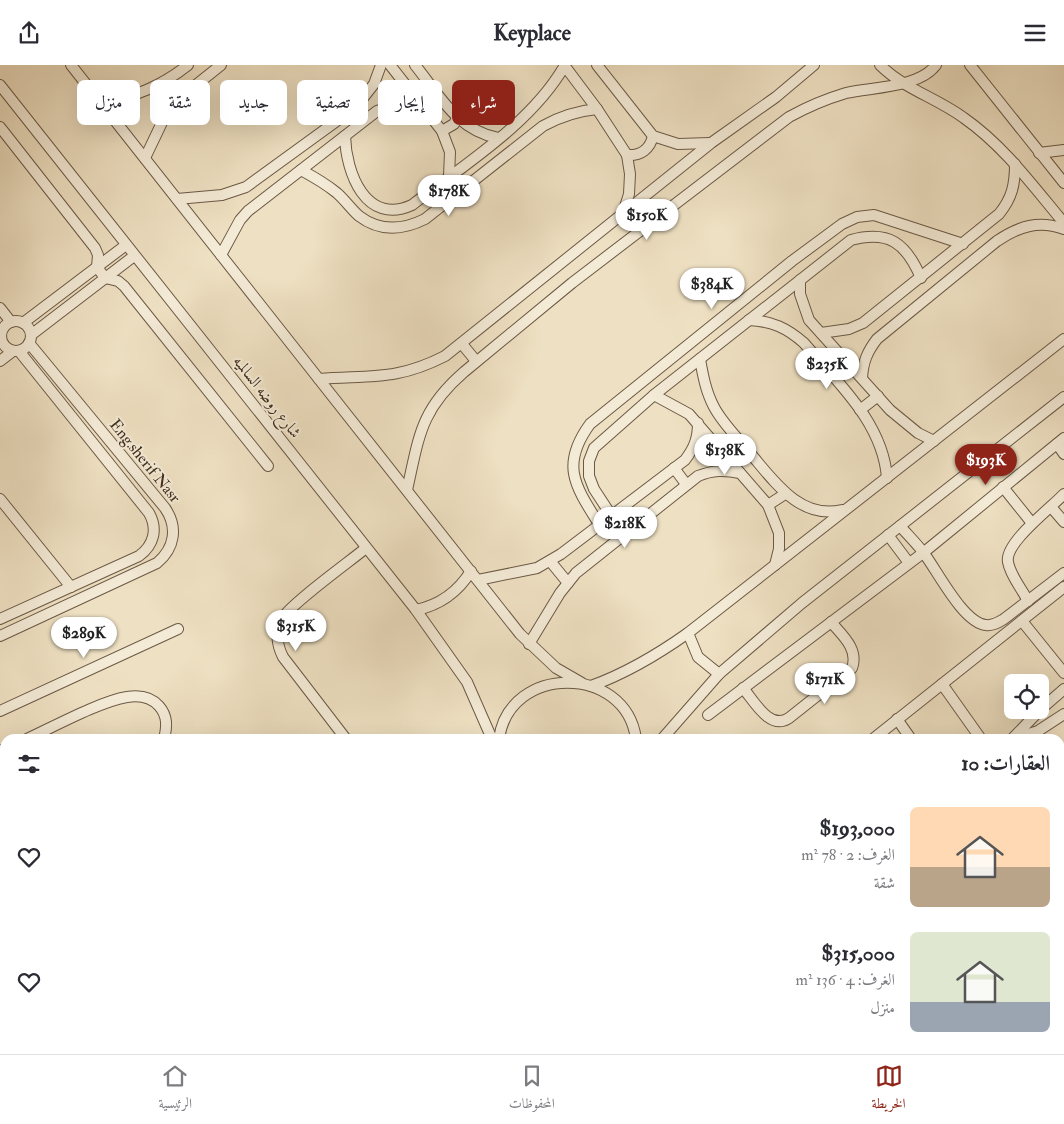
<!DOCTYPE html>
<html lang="ar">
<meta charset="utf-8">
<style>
:root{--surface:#fff;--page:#f2f2f3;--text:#2b2b33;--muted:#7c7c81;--line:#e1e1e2;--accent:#8f2418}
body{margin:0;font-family:"IM FELL Double Pica",Amiri,serif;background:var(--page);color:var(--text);direction:rtl;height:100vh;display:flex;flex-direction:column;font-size:19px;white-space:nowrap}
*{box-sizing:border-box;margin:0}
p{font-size:16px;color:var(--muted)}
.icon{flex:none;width:28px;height:28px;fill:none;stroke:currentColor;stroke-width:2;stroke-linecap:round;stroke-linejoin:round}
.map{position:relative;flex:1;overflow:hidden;direction:ltr}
.drawer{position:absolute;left:0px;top:669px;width:1065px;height:321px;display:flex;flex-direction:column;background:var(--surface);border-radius:15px 15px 0 0;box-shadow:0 5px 20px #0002;direction:rtl}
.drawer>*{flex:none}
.guide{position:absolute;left:15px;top:15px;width:500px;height:45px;direction:rtl;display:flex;gap:10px}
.tools{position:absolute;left:1004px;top:609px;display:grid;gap:10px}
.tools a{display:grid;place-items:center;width:45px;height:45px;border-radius:8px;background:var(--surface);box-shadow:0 5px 20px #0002;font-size:25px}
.price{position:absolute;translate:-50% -42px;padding:0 11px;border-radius:18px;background:#fff;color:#222;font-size:16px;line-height:32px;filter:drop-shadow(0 1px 2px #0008)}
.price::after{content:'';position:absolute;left:50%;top:30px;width:15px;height:11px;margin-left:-8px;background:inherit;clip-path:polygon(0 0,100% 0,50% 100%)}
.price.active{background:var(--accent);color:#fff}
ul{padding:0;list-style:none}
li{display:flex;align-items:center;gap:15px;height:125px;padding:0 15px}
li span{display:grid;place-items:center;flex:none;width:140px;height:100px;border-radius:8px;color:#555}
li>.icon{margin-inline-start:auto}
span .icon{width:60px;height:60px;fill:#fffc;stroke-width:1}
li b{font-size:21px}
h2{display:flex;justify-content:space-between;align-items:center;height:60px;padding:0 15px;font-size:21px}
.chip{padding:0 18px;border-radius:8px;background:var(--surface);box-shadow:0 5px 20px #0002;font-size:18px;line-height:45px}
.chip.active{background:var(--accent);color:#fff}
header{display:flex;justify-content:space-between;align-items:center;height:65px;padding:0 15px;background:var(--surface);font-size:22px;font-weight:800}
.tab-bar{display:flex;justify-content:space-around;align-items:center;height:70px;border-top:1px solid var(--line);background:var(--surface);font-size:14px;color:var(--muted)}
.tab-bar a{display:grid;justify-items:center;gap:2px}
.tab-bar .active{color:var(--accent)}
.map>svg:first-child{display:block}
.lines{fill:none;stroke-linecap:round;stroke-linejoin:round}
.street-casing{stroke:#6b5946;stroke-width:12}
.street{stroke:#f4ebd7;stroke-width:10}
.labels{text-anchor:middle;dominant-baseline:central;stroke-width:4;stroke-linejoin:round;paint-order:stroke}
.street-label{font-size:16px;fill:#3f2c1d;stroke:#f4ebd7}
</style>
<header><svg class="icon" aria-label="menu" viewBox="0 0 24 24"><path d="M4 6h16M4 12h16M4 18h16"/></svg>Keyplace<svg class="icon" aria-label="share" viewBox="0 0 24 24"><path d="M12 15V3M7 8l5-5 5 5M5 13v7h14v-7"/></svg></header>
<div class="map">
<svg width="1064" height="989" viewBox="0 0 1064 989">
<rect width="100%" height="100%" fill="#eee0c2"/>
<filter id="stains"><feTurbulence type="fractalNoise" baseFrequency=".004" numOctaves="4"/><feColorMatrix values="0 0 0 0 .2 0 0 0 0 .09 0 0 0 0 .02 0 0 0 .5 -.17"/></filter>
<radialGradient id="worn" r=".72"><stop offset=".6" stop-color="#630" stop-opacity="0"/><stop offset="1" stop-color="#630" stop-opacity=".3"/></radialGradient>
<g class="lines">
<!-- street casing -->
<g class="street-casing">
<g id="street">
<polyline points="71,0 520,569 556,603 582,618"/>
<polyline points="390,0 442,66 450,87 449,111"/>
<path d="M415,0C440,31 457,65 498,73"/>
<polyline points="564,0 597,44 627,90 630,109 629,129 623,148"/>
<polyline points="597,0 653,71 678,79 710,78"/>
<path d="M880,0C904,24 937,33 964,53C1004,81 1033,121 1064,158"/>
<polyline points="970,0 1064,118"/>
<polyline points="168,15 181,32"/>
<polyline points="0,20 416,545 467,617 492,674"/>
<path d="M103,40C137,29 159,23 188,0"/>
<polyline points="0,62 95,183 98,190 97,202 105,213 118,216 124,221 268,401"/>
<polyline points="442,66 454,59 457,53"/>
<path d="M345,71C346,108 366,161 412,140C464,100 532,58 565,0"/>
<polyline points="1039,88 1064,85"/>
<path d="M627,90C641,91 650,84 653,71"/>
<polyline points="145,93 167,47 181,32 221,0"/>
<path d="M301,105C314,112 326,119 337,128C345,135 351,144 359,151C380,167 403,165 425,154L543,61C561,51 577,46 597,44"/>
<polyline points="177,134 222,130 246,122 356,42 374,19 381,0"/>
<polyline points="221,190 240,155 248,146 377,46 404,37 420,37"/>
<polyline points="800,215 800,229 809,255 890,345 918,368 934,376"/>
<polyline points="0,243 11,257"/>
<path d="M749,255C772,256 787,263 804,278C838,318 883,358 887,413"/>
<circle cx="16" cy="271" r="15"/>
<polyline points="23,258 126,180"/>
<path d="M821,268L849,264L863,258L999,149C1012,133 1015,120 1015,99"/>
<polyline points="31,270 134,191"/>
<polyline points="462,279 476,296"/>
<path d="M700,294C703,311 706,327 714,342C723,359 738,373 750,388C774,416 800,455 842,445"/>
<polyline points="0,296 13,286"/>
<path d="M862,313C863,297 867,287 877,274L997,176C1019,161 1039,155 1064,164"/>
<path d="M319,314C371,310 396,316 445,291L711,78L776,32L814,0"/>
<polyline points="654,330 689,349 768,440 779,468 779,484 775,500"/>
<polyline points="860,345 878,331"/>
<polyline points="1057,379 1064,389"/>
<polyline points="674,403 686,419"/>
<polyline points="1003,422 1031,457"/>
<path d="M407,425C419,372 420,345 464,307L572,218L789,52C807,42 826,34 846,28C872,22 919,23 936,0"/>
<polyline points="0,434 71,522"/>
<polyline points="768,440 785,429"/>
<polyline points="1052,443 1064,457"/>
<path d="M611,450L594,424L589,411V396L594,383L654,330L851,175C889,165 906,178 921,213"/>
<path d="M599,459C575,421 560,400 590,359L792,196L842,159L857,152L874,150L963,179"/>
<path d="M900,461C907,469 916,478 923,487C937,505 963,558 986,560C993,561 999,557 1004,554L1064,508"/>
<polyline points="888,470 909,498"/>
<polyline points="550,496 568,518"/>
<path d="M478,515L537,503L561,489L685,395C694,383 698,374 698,358"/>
<path d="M1028,536C1022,524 1010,510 1008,497C1004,478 1052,442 1064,429"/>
<path d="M416,545C440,540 458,527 471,506"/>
<path d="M0,554L139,491C154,480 158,464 149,448L19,286"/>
<polyline points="1022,556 1064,608"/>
<polyline points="688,568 698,592 719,609"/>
<path d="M0,571L157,498C175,483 178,462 165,443L29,278"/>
<path d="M529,579L560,528L576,508L698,411C713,405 724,405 740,408"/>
<polyline points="942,619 981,674"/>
<path d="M591,621C627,608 657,590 688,568L1064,274"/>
<path d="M743,623C754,636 770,666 789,653L852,603C859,584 842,570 831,557"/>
<polyline points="1040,645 1064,624"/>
<polyline points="0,646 178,564"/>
<polyline points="708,650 923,488 1064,373"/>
<polyline points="897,654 911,674"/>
<polyline points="1013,673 1040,645"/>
<path d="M27,674C53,662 101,636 127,632C139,630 151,632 159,641C168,651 167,662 164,674"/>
<path d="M346,674L283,592C277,580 275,568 281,555C289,540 349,497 366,483"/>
<path d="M499,674C509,599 626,599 636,674"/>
<polyline points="662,674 719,609 802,538 1064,332"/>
<polyline points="873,674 1064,522"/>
<polyline points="1013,674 1038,666 1064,649"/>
<polyline points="0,686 5,684"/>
<polyline points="1060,731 1064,731"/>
<polyline points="0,735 5,742"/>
<polyline points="1060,763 1064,763"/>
<polyline points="1060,793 1064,793"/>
<polyline points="1060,811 1064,811"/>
<polyline points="0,827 5,824"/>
<polyline points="0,931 5,932"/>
<polyline points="141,989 146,985"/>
<polyline points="167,989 173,985"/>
<polyline points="216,989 221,985"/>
<polyline points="229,989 232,985"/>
<polyline points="706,989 706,985"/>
<polyline points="757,989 757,985"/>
<polyline points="794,989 797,985"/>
<polyline points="815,989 818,985"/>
</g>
</g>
<!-- street -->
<use href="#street" class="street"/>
</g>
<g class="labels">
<!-- street labels -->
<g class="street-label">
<text transform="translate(267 332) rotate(52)">شارع روضه السالميه</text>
<text transform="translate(145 396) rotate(51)">Eng.sherif Nasr</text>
</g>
</g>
<rect width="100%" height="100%" filter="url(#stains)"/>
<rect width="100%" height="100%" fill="url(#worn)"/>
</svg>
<div class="tools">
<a><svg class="icon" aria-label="locate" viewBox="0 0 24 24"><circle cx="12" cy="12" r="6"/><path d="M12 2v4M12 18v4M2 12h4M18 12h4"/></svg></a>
</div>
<b class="price" style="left:449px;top:152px">$178K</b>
<b class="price" style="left:647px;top:176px">$150K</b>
<b class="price" style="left:712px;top:245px">$384K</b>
<b class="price" style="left:827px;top:325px">$235K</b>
<b class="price" style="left:725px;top:411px">$138K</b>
<b class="price active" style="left:986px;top:421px">$193K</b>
<b class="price" style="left:625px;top:484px">$218K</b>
<b class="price" style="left:296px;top:587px">$315K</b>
<b class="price" style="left:84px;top:594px">$289K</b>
<b class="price" style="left:825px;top:640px">$171K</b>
<div class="guide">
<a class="chip active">شراء</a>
<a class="chip">إيجار</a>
<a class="chip">تصفية</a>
<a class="chip">جديد</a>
<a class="chip">شقة</a>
<a class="chip">منزل</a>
</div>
<section class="drawer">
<h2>العقارات: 10<svg class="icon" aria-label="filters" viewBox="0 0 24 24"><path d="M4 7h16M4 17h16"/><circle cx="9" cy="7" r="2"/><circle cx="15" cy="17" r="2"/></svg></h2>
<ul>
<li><span style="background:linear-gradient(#ffd9b3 60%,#b9a48a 0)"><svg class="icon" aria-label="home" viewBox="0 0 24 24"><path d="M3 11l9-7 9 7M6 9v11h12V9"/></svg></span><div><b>$193,000</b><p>الغرف: 2 · 78 m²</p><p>شقة</p></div><svg class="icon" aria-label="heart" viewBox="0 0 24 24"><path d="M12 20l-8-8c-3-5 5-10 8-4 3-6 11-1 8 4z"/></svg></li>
<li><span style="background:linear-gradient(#dfe7d0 70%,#9aa5b1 0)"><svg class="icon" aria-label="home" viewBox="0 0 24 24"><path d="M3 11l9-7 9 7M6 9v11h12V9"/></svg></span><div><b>$315,000</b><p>الغرف: 4 · 136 m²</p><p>منزل</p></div><svg class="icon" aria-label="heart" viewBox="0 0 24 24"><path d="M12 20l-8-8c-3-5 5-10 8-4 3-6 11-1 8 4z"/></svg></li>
</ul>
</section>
</div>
<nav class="tab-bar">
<a class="active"><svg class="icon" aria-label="map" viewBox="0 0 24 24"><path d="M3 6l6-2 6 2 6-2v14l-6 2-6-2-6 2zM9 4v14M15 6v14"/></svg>الخريطة</a>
<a><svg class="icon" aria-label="saved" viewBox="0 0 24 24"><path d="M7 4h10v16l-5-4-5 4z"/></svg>المحفوظات</a>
<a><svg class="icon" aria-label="home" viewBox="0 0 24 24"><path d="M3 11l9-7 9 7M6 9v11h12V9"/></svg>الرئيسية</a>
</nav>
